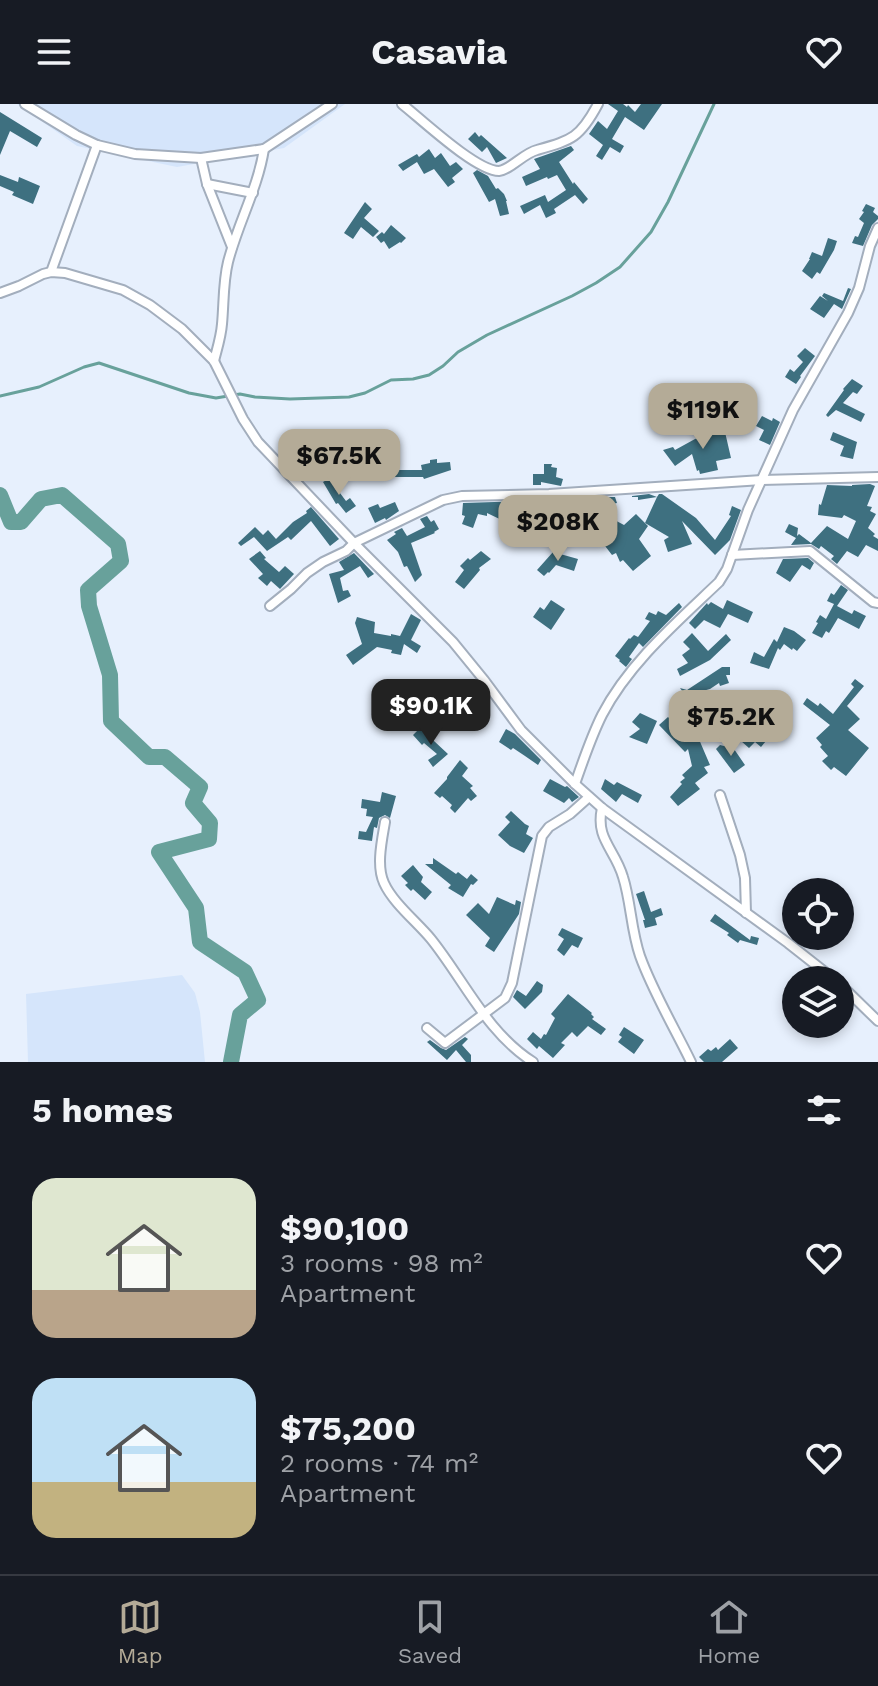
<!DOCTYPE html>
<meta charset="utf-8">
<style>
:root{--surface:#171b24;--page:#242831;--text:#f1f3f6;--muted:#9ea1a6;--line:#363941;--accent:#b4ab97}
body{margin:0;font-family:"Work Sans",sans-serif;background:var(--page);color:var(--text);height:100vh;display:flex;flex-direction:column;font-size:30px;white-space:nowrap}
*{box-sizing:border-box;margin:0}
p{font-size:26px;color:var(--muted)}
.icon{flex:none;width:44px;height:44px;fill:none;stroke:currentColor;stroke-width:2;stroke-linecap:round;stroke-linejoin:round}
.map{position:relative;height:958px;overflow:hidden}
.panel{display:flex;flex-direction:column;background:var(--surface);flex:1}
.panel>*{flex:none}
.controls{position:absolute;left:782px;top:774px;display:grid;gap:16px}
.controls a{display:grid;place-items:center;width:72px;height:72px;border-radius:50%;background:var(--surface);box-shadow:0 4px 12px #0003;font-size:40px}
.price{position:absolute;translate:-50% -68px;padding:0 18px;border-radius:16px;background:var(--accent);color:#111;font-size:26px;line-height:52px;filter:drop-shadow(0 2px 4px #0008)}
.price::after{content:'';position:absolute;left:50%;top:48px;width:24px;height:18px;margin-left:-12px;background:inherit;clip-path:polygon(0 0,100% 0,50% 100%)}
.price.active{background:#222;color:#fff}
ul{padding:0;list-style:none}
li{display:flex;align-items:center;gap:24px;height:200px;padding:0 32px}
li span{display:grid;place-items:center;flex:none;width:224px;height:160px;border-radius:24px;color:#555}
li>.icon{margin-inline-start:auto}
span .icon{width:96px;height:96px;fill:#fffc;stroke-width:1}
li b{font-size:34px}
h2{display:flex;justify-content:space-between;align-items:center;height:96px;padding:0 32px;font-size:34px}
header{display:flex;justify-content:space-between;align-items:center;height:104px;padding:0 32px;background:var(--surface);font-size:36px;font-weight:700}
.tabs{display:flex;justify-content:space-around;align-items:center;height:112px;border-top:2px solid var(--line);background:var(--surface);font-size:22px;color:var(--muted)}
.tabs a{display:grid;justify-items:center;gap:4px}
.tabs .active{color:var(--accent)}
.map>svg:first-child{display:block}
.built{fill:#d5e5fb}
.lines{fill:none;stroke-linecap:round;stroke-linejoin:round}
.stream{stroke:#68a19b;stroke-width:3}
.river{stroke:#68a19b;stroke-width:16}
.building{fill:#3e7080}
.minor-casing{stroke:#a3aebd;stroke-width:12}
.minor{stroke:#fff;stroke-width:8}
</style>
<header><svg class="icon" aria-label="menu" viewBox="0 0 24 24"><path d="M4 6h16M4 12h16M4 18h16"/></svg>Casavia<svg class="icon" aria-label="heart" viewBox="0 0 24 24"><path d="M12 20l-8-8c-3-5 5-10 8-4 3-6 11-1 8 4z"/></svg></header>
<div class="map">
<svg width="878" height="958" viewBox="0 0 878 958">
<rect width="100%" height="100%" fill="#e7f0fd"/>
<!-- built -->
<g class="built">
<polygon points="17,0 345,0 284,44 177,63 77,42"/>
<polygon points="182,871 195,889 200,908 205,958 28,958 26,890"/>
</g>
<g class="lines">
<!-- stream -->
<polyline class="stream" points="0,292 39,283 84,263 99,259 189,289 216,294 240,290 255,293 290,295 349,293 365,289 391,276 413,275 429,271 443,262 458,248 487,231 572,192 596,179 620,163 651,128 668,98 714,0"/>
<!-- river -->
<polyline class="river" points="0,391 11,418 21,418 41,395 62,391 118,440 121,457 88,486 89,502 110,571 111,617 149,653 165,653 200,683 193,699 210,719 209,735 159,748 196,804 200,838 245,868 258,896 240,911 231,958"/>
</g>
<!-- building -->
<g class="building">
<polygon points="608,0 623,0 627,3 628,1 635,8 641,0 662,0 644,26 625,13 612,35 624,42 620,49 610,43 602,56 596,52 603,41 589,30 598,17 607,25 618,7"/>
<polygon points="0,8 42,34 37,43 10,27 0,51"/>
<polygon points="475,28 479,33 481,31 507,54 496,59 487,43 482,48 468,35"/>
<polygon points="571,42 574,46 559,58 573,80 574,78 588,95 583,100 575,91 554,105 556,109 546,114 540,101 524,110 520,102 545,91 548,98 566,86 557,71 548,75 547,73 526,82 522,73 540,65 534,55"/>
<polygon points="429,45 435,54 441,49 450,62 456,58 463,65 452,74 455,78 448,83 434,65 424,70 417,58 403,67 398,61 417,50 419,53"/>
<polygon points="477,66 488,72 496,85 498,84 504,90 507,97 506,97 509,110 500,112 495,95 489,98 473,69"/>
<polygon points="0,71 18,78 19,73 40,82 33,100 12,91 14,88 0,82"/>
<polygon points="365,98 372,105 364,114 379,127 373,133 361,123 353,135 344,129"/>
<polygon points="866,100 875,104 873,108 878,112 878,115 872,121 863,142 852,139 855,132 858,133 864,119 859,115 864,108 862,107"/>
<polygon points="391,121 406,134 401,139 400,138 389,145 384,137 381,139 376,133 382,128 384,130"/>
<polygon points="828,134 837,137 834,146 820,170 817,168 812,175 802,167 810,155 809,155 812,148 822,152"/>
<polygon points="848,184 851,185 842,205 834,200 824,214 810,205 820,192 828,197 822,192 824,189 843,197"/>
<polygon points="805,244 815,252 800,272 801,273 796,280 785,273 790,265 794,268 803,258 797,252"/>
<polygon points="852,275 863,282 857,290 853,288 843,299 865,310 861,318 836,306 828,313 826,311 844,286 843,285"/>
<polygon points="762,312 772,317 773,314 780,318 770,341 759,336 764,326 756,322"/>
<polygon points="717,321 721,330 725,328 731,354 716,357 718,366 700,370 699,366 697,367 692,350 675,362 663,346 673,343 675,346 695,335 709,330 707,325"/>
<polygon points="833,328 857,338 853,355 840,352 844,342 830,336"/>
<polygon points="437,355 437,359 450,358 451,366 424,375 423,373 392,373 392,366 422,366 421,361 430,359 430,356"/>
<polygon points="544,360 552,360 551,363 557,364 556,373 563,375 561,382 541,378 541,381 533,381 533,370 544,370"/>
<polygon points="330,374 336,386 337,385 346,397 350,394 356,402 346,409 338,399 336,400 323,378"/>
<polygon points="870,380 875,382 867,402 872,403 870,407 876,410 868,424 875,430 873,432 878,435 878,447 866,441 858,453 847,447 837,460 831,455 834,452 821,442 819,445 811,440 791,441 796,434 785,428 789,420 798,424 797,432 799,430 811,439 827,422 848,435 856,417 844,411 842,414 818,411 819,400 821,401 827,381 852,382 852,381"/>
<polygon points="649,390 657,393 659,390 662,390 696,414 715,436 731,412 729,411 732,402 741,406 730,436 715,451 682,417 692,440 668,448 664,436 669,433 645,419 657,393 638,396 638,393 632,393 632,392"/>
<polygon points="605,393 615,393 617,399 592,404 624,421 636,410 648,422 639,435 651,452 633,467 623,456 620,458 616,449 612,451 602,438 617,425 599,416 594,410 581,420 576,414 586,405 585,402"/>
<polygon points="530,397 537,401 543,408 529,419 536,428 530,434 515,420 514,422 487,409 487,412 478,410 473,424 462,420 465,412 462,411 463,399"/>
<polygon points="395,398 399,407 386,416 385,414 375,419 368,404 378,400 380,404"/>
<polygon points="311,403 339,435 330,442 311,417 291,436 288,433 267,447 254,433 241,442 238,439 255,423 263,431 268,426 276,435 293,418 307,409 306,407"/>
<polygon points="427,412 431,418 434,416 439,425 434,428 435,429 411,439 422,471 415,478 407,462 404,463 398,448 387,436 396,430 394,428 402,424 407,432 425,423 420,415"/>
<polygon points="260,447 266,454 264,455 279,468 285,462 294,470 280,485 271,477 267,482 258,474 263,470 249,455"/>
<polygon points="481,447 491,455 479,464 480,466 464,485 455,478 464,466 460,462 468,454 470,456"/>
<polygon points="553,448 578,455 574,467 556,461 549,469 548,468 544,472 537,466"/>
<polygon points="354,449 374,470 368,474 360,462 340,474 343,487 348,486 351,492 338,499 329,470 344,466 339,458"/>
<polygon points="808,454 814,459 810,466 802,461 790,478 776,469 783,455"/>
<polygon points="841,481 848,486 837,502 852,510 854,506 866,512 859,525 838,514 829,529 826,527 822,534 812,529 818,519 816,518 820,511 826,515 834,500 827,497 831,489 834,491"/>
<polygon points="551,496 565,505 551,526 533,513 540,503 544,506"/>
<polygon points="727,496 753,508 748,519 728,510 720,524 704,516 695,525 689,519 707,499 708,501 711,498 723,505"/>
<polygon points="679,499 682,503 643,543 639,539 629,553 632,555 626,563 619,557 620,556 615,552 629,534 630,535 634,531 638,533 650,517 645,515 649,508 656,511 658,507 666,511"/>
<polygon points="411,510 421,516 411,536 421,542 417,549 404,540 401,551 391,549 392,546 377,543 353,561 346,551 362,540 355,519 357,513 375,518 374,529 391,532 391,530 400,532"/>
<polygon points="784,523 794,527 806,536 797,547 793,544 792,546 784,540 780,546 778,544 769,565 750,559 754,548 764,553 774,535 777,538"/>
<polygon points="692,529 708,547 726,530 731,536 710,556 680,572 677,565 688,559 682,551 690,545 683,538"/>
<polygon points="722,563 730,563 730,571 726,571 729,579 720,582 719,579 710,585 699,588 720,613 714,618 718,623 705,630 697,619 706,611 692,593 688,596 686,592 676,595 675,593 683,588 680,584 687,586"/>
<polygon points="855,575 864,582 847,602 860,615 848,626 869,644 846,672 834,663 831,666 822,657 828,652 820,643 822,641 816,634 830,621 803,600 807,594 818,602 820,599 833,610 854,583 851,580"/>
<polygon points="446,598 458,609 469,598 475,604 459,620 452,613 442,623 437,618 447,608 442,603"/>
<polygon points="640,609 657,617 647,640 629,633 640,625 632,618"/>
<polygon points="760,609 771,617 761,632 766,637 761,643 755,638 749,644 741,637 748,629 746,628"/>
<polygon points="668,613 674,619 677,617 685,627 695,621 699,632 698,633 710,661 704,663 708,669 695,679 700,685 678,702 670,693 682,680 680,678 685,674 682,671 692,662 688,645 685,648 659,621"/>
<polygon points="420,624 448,650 433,663 428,656 437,650 424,639 422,641 413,631"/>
<polygon points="506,625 515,630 541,656 538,661 525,652 513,644 511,646 499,638"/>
<polygon points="726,640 732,647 734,645 745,661 734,669 716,645 720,641 724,642"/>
<polygon points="460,656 468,664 462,672 473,682 470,684 477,692 471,697 468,694 455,709 450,704 452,701 442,692 440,694 434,689 447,675 447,673"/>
<polygon points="550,675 565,683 567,682 579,693 572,698 569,694 564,699 543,687"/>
<polygon points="605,675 614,681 617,678 642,691 638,699 622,690 616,698 601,685"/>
<polygon points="382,688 396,692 390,714 385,711 379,714 377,724 374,723 372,737 358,735 359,727 366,728 373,713 366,712 367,705 361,704 362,695 380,698"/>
<polygon points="511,707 525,720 529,722 526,730 533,734 524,749 510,742 498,731 510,718 505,713"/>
<polygon points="433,754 456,770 458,768 467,775 471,770 478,776 473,781 471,780 463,793 448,784 451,781 425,760 433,760"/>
<polygon points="413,761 423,773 421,778 432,788 425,796 413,785 411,787 405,781 408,779 401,772"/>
<polygon points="644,787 651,808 661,804 663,811 655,814 657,821 645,824 643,816 645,816 636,790"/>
<polygon points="497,793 515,801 516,796 521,798 519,810 494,848 485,842 490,834 466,811 478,799 489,810"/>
<polygon points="715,810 750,836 751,832 759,834 757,841 740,836 738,839 727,831 729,829 710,817"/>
<polygon points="562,824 583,834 578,844 572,841 564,852 557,846 564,835 558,831"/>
<polygon points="537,877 543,881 542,888 525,905 513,893 517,886 526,892"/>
<polygon points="568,890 592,909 591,910 594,913 592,915 606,925 601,931 588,922 577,933 572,928 561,939 565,941 553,954 539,942 537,945 527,935 533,928 541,935 544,930 546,931 555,914 551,910"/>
<polygon points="624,923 644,936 634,950 618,938 622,933 619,931"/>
<polygon points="465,933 468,935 462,941 471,951 471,958 466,958 456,946 447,956 427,938 430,936 441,944 446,946"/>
<polygon points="730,935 738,944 722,958 704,958 699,953 708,945 711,947 716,943 718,946"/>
</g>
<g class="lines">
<!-- minor casing -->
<g class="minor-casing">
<g id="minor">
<polyline points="25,0 76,31 97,41 135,50 201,54 264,45 332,0"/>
<path d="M402,0C421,15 476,67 499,67C510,66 524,49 537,46C572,36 580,34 598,0"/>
<polyline points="201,54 207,80 232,143"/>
<polyline points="207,80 253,89"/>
<polyline points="51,168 97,41"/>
<polyline points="0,189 19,182 43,170 51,168 65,169 123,186 150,201 182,225 214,257 243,315 258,338 354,439 453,538 484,576 521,626 575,680 602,704 788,839 835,876"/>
<path d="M214,257C217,245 221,233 222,220C224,199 223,178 228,158C238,119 258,84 264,45"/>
<polyline points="732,451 810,447 873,498 878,499"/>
<polyline points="270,502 291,485 307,469 323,458 346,447 354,439 443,396 462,392 549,390 762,376 878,373"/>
<path d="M575,680C583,657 591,633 602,611C629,559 677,518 719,478L727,465L748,406L793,306L848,209L859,184L870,142L878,124"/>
<polyline points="720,691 740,751 745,774 746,809"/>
<path d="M602,704C595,735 615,745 623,773C631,798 631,826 640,852C653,888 674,923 691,958"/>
<path d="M385,718C382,736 376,762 384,779C393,799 417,818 431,835C464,876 487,929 533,958"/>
<polyline points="840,880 878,917"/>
<polyline points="427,924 445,939 505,894 512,879 542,732 549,723 570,710 589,693"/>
</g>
</g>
<!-- minor -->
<use href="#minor" class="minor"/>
</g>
</svg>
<div class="controls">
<a><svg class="icon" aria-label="locate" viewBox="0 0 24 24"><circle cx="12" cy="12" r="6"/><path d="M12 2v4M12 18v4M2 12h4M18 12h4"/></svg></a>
<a><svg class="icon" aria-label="layers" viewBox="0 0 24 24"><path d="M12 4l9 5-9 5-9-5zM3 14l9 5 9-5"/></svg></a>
</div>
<b class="price" style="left:703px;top:347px">$119K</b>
<b class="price" style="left:339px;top:393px">$67.5K</b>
<b class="price" style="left:558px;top:459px">$208K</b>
<b class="price active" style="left:431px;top:643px">$90.1K</b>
<b class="price" style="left:731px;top:654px">$75.2K</b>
</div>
<section class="panel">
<h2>5 homes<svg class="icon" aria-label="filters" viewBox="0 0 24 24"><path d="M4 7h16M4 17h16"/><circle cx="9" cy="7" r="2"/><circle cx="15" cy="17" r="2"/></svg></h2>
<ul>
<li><span style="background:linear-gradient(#dfe7d0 70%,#b9a48a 0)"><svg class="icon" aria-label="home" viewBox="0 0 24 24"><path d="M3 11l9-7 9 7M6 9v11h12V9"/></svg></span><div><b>$90,100</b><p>3 rooms · 98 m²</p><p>Apartment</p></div><svg class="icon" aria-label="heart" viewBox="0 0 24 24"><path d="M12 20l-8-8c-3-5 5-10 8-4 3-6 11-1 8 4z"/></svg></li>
<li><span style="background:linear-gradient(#bfe0f5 65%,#c2b280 0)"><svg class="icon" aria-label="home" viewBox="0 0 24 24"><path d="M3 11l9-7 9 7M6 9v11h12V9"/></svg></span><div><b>$75,200</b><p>2 rooms · 74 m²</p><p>Apartment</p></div><svg class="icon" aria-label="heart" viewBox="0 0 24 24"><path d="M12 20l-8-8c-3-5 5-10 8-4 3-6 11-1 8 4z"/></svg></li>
</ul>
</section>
<nav class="tabs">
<a class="active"><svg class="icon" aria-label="map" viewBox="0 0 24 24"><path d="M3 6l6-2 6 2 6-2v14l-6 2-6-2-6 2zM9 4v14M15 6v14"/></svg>Map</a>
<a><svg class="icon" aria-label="saved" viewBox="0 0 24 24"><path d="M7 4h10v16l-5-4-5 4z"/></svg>Saved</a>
<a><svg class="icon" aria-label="home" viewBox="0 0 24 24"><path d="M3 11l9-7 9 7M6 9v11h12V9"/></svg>Home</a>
</nav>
